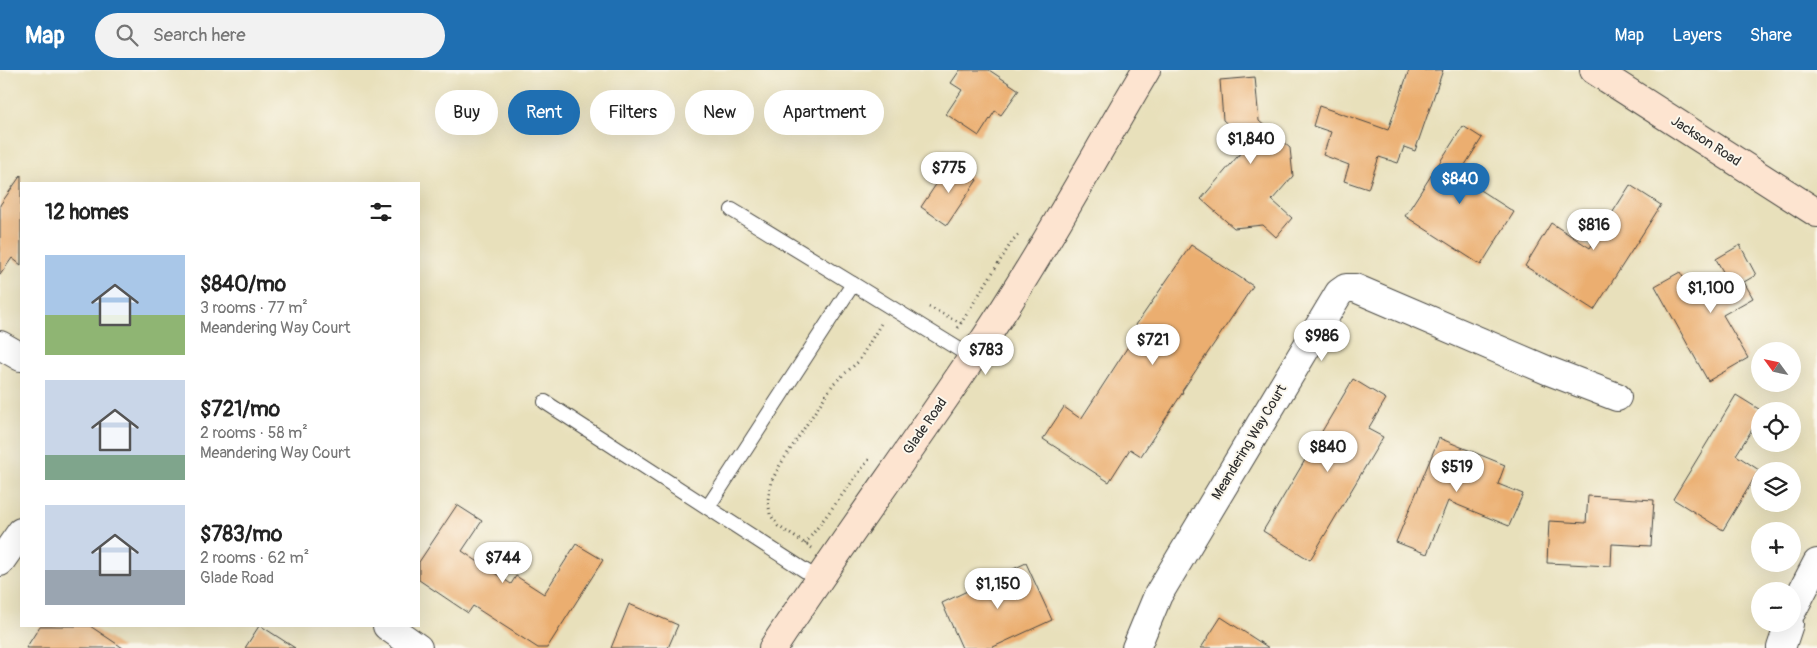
<!DOCTYPE html>
<meta charset="utf-8">
<style>
:root{--surface:#fff;--page:#f2f2f2;--text:#222;--muted:#767676;--accent:#1f6fb2}
body{margin:0;font-family:Pangolin,sans-serif;background:var(--page);color:var(--text);height:100vh;display:flex;flex-direction:column;font-size:19px;white-space:nowrap}
*{box-sizing:border-box;margin:0}
p{font-size:16px;color:var(--muted)}
.icon{flex:none;width:28px;height:28px;fill:none;stroke:currentColor;stroke-width:2;stroke-linecap:round;stroke-linejoin:round}
.map{position:relative;flex:1;overflow:hidden}
.side{position:absolute;left:20px;top:112px;width:400px;height:445px;display:flex;flex-direction:column;background:var(--surface);border-radius:0px;box-shadow:0 5px 20px #0002}
.side>*{flex:none}
.hud{position:absolute;left:435px;top:20px;width:475px;height:45px;display:flex;gap:10px}
.needle{width:32px;rotate:303deg}
.buttons{position:absolute;left:1751px;top:272px;display:grid;gap:10px}
.buttons a{display:grid;place-items:center;width:50px;height:50px;border-radius:50%;background:var(--surface);box-shadow:0 5px 20px #0002;font-size:25px}
.price{position:absolute;translate:-50% -42px;padding:0 11px;border-radius:18px;background:#fff;color:#222;font-size:16px;line-height:32px;filter:drop-shadow(0 1px 2px #0008)}
.price::after{content:'';position:absolute;left:50%;top:30px;width:15px;height:11px;margin-left:-8px;background:inherit;clip-path:polygon(0 0,100% 0,50% 100%)}
.price.active{background:var(--accent);color:#fff}
ul{padding:0;list-style:none}
li{display:flex;align-items:center;gap:15px;height:125px;padding:0 25px}
li span{display:grid;place-items:center;flex:none;width:140px;height:100px;border-radius:0px;color:#555}
li>.icon{margin-inline-start:auto}
span .icon{width:60px;height:60px;fill:#fffc;stroke-width:1}
li b{font-size:21px}
h2{display:flex;justify-content:space-between;align-items:center;height:60px;padding:0 25px;font-size:21px}
.pill{padding:0 18px;border-radius:22px;background:var(--surface);box-shadow:0 5px 20px #0002;font-size:18px;line-height:45px}
.pill.active{background:var(--accent);color:#fff}
header{display:flex;align-items:center;gap:30px;box-sizing:border-box;height:70px;padding:0 25px;background:var(--accent);color:#fff}
header strong{font-size:24px}
nav{display:flex;gap:28px;margin-inline-start:auto;font-size:18px}
.search{width:350px;height:45px;background:var(--page);display:flex;align-items:center;gap:12px;box-sizing:border-box;padding:0 18px;border-radius:28px;color:var(--muted);font-size:19px}
.map>svg:first-child{display:block}
.building{fill:#ebae6f}
.lines{fill:none;stroke-linecap:round;stroke-linejoin:round}
.service-casing{stroke:#474641;stroke-width:16}
.minor-casing{stroke:#474641;stroke-width:30}
.secondary-casing{stroke:#474641;stroke-width:30}
.path{stroke:#474641;stroke-width:3;stroke-dasharray:1 4;stroke-linecap:butt}
.service{stroke:#fff;stroke-width:14}
.minor{stroke:#fff;stroke-width:28}
.secondary{stroke:#fde4d0;stroke-width:28}
.labels{text-anchor:middle;dominant-baseline:central;stroke-width:4;stroke-linejoin:round;paint-order:stroke}
.street-label{font-size:14px;fill:#2b2b2b;stroke:#fbf7ec}
</style>
<header>
<strong>Map</strong>
<div class="search"><svg class="icon" aria-label="search" viewBox="0 0 24 24"><circle cx="10" cy="10" r="6"/><path d="M15 15l6 6"/></svg>Search here</div>
<nav><a>Map</a><a>Layers</a><a>Share</a></nav>
</header>
<div class="map">
<svg width="1817" height="578" viewBox="0 0 1817 578">
<rect width="100%" height="100%" fill="#fbf7ec"/>
<filter id="ink" filterUnits="userSpaceOnUse"><feTurbulence type="fractalNoise" baseFrequency=".02" numOctaves="2"/><feDisplacementMap in="SourceGraphic" scale="10" xChannelSelector="R" yChannelSelector="G"/><feConvolveMatrix kernelMatrix="1 2 1 2 8 2 1 2 1" color-interpolation-filters="sRGB"/></filter>
<filter id="wash" filterUnits="userSpaceOnUse"><feTurbulence type="fractalNoise" baseFrequency=".0096" numOctaves="4" result="noise"/><feDisplacementMap in="SourceGraphic" scale="20" xChannelSelector="R" yChannelSelector="G"/><feGaussianBlur stdDeviation="1.12" result="paint"/><feColorMatrix in="noise" values="0 0 0 0 0 0 0 0 0 0 0 0 0 0 0 0 0 1.4 0 .05"/><feComposite in="paint" operator="in"/></filter>
<g filter="url(#wash)">
<rect width="100%" height="100%" fill="#e8e0bb"/>
<g id="blocks">
<!-- building -->
<g class="building">
<polygon points="960,0 989,0 1019,20 1001,45 995,41 979,66 946,44 962,20 951,13"/>
<polygon points="1409,0 1443,0 1415,81 1404,77 1398,93 1379,87 1368,119 1344,111 1349,95 1323,85 1331,62 1313,56 1319,36 1388,60"/>
<polygon points="1255,7 1259,51 1290,78 1293,106 1272,130 1292,148 1276,167 1263,155 1234,158 1201,129 1249,73 1223,50 1220,10"/>
<polygon points="1463,56 1482,68 1458,106 1514,142 1481,195 1405,146"/>
<polygon points="951,92 977,110 947,155 921,137"/>
<polygon points="21,105 21,195 12,188 0,205 0,135"/>
<polygon points="1630,115 1661,135 1594,240 1525,196 1551,153 1590,178"/>
<polygon points="1191,175 1253,216 1182,321 1183,322 1141,386 1130,379 1109,412 1043,369 1064,337 1081,349 1140,258 1136,255"/>
<polygon points="1740,175 1756,205 1744,212 1753,228 1723,245 1748,288 1708,311 1655,216 1680,202 1694,227 1727,209 1716,189"/>
<polygon points="1353,309 1386,329 1368,359 1383,367 1310,490 1263,461"/>
<polygon points="1736,325 1762,341 1760,341 1760,347 1736,385 1759,400 1723,460 1673,429"/>
<polygon points="1439,368 1505,395 1498,414 1523,424 1509,456 1448,431 1427,484 1396,472"/>
<polygon points="1588,426 1654,430 1651,476 1612,474 1611,496 1547,493 1549,451 1586,453"/>
<polygon points="457,435 482,451 462,481 511,514 516,506 544,524 576,474 603,490 547,578 538,578 473,536 468,543 419,510 419,492"/>
<polygon points="1026,493 1052,550 991,578 962,578 942,533"/>
<polygon points="629,534 678,555 668,578 611,578"/>
<polygon points="1221,547 1269,578 1201,578"/>
<polygon points="40,556 90,556 123,578 26,578"/>
<polygon points="259,556 261,556 295,578 245,578"/>
</g>
</g>
</g>
<g filter="url(#ink)">
<use href="#blocks" fill-opacity="0" stroke="#474641" stroke-width="1"/>
<g class="lines">
<!-- service casing -->
<g class="service-casing">
<g id="service">
<polyline points="732,140 853,214"/>
<polyline points="545,332 818,509"/>
<polyline points="708,437 853,214 973,288"/>
</g>
</g>
<!-- minor casing -->
<g class="minor-casing">
<g id="minor">
<polyline points="0,275 21,287"/>
<polyline points="0,492 21,462"/>
<polyline points="1792,541 1817,493"/>
<polyline points="387,556 418,578"/>
<polyline points="1136,578 1158,525 1339,223 1346,218 1355,218 1549,301 1617,327"/>
<polyline points="1781,578 1789,554"/>
</g>
</g>
<!-- secondary casing -->
<g class="secondary-casing">
<g id="secondary">
<polyline points="1594,0 1817,143"/>
<path d="M773,578C837,480 907,385 972,288C1035,196 1089,96 1146,0"/>
</g>
</g>
<!-- path -->
<g class="path">
<polyline points="929,237 961,253"/>
<polyline points="958,258 1013,170 1020,163"/>
<polyline points="805,474 870,388"/>
<polyline points="812,478 778,456 770,444 768,430 771,412 780,395 834,313 858,292 882,252"/>
</g>
<!-- service -->
<use href="#service" class="service"/>
<!-- minor -->
<use href="#minor" class="minor"/>
<!-- secondary -->
<use href="#secondary" class="secondary"/>
</g>
</g>
<g class="labels">
<!-- street labels -->
<g class="street-label">
<text transform="translate(1706 71) rotate(33)">Jackson Road</text>
<text transform="translate(925 356) rotate(-55)">Glade Road</text>
<text transform="translate(1249 372) rotate(-59)">Meandering Way Court</text>
</g>
</g>
</svg>
<div class="buttons">
<a><svg class="needle" viewBox="-14 -14 28 28"><path d="M0-13l5 13h-10z" fill="#e53935"/><path d="M0 13l5-13h-10z" fill="#767676"/></svg></a>
<a><svg class="icon" aria-label="locate" viewBox="0 0 24 24"><circle cx="12" cy="12" r="6"/><path d="M12 2v4M12 18v4M2 12h4M18 12h4"/></svg></a>
<a><svg class="icon" aria-label="layers" viewBox="0 0 24 24"><path d="M12 4l9 5-9 5-9-5zM3 14l9 5 9-5"/></svg></a>
<a>+</a>
<a>−</a>
</div>
<b class="price" style="left:1251px;top:95px">$1,840</b>
<b class="price" style="left:949px;top:124px">$775</b>
<b class="price active" style="left:1460px;top:135px">$840</b>
<b class="price" style="left:1594px;top:181px">$816</b>
<b class="price" style="left:1711px;top:244px">$1,100</b>
<b class="price" style="left:1322px;top:292px">$986</b>
<b class="price" style="left:1153px;top:296px">$721</b>
<b class="price" style="left:986px;top:306px">$783</b>
<b class="price" style="left:1328px;top:403px">$840</b>
<b class="price" style="left:1457px;top:423px">$519</b>
<b class="price" style="left:503px;top:514px">$744</b>
<b class="price" style="left:998px;top:540px">$1,150</b>
<div class="hud">
<a class="pill">Buy</a>
<a class="pill active">Rent</a>
<a class="pill">Filters</a>
<a class="pill">New</a>
<a class="pill">Apartment</a>
</div>
<section class="side">
<h2>12 homes<svg class="icon" aria-label="filters" viewBox="0 0 24 24"><path d="M4 7h16M4 17h16"/><circle cx="9" cy="7" r="2"/><circle cx="15" cy="17" r="2"/></svg></h2>
<ul>
<li><span style="background:linear-gradient(#a9c7e8 60%,#8fb573 0)"><svg class="icon" aria-label="home" viewBox="0 0 24 24"><path d="M3 11l9-7 9 7M6 9v11h12V9"/></svg></span><div><b>$840/mo</b><p>3 rooms · 77 m²</p><p>Meandering Way Court</p></div></li>
<li><span style="background:linear-gradient(#c9d6e8 75%,#7fa58c 0)"><svg class="icon" aria-label="home" viewBox="0 0 24 24"><path d="M3 11l9-7 9 7M6 9v11h12V9"/></svg></span><div><b>$721/mo</b><p>2 rooms · 58 m²</p><p>Meandering Way Court</p></div></li>
<li><span style="background:linear-gradient(#c9d6e8 65%,#9aa5b1 0)"><svg class="icon" aria-label="home" viewBox="0 0 24 24"><path d="M3 11l9-7 9 7M6 9v11h12V9"/></svg></span><div><b>$783/mo</b><p>2 rooms · 62 m²</p><p>Glade Road</p></div></li>
</ul>
</section>
</div>
